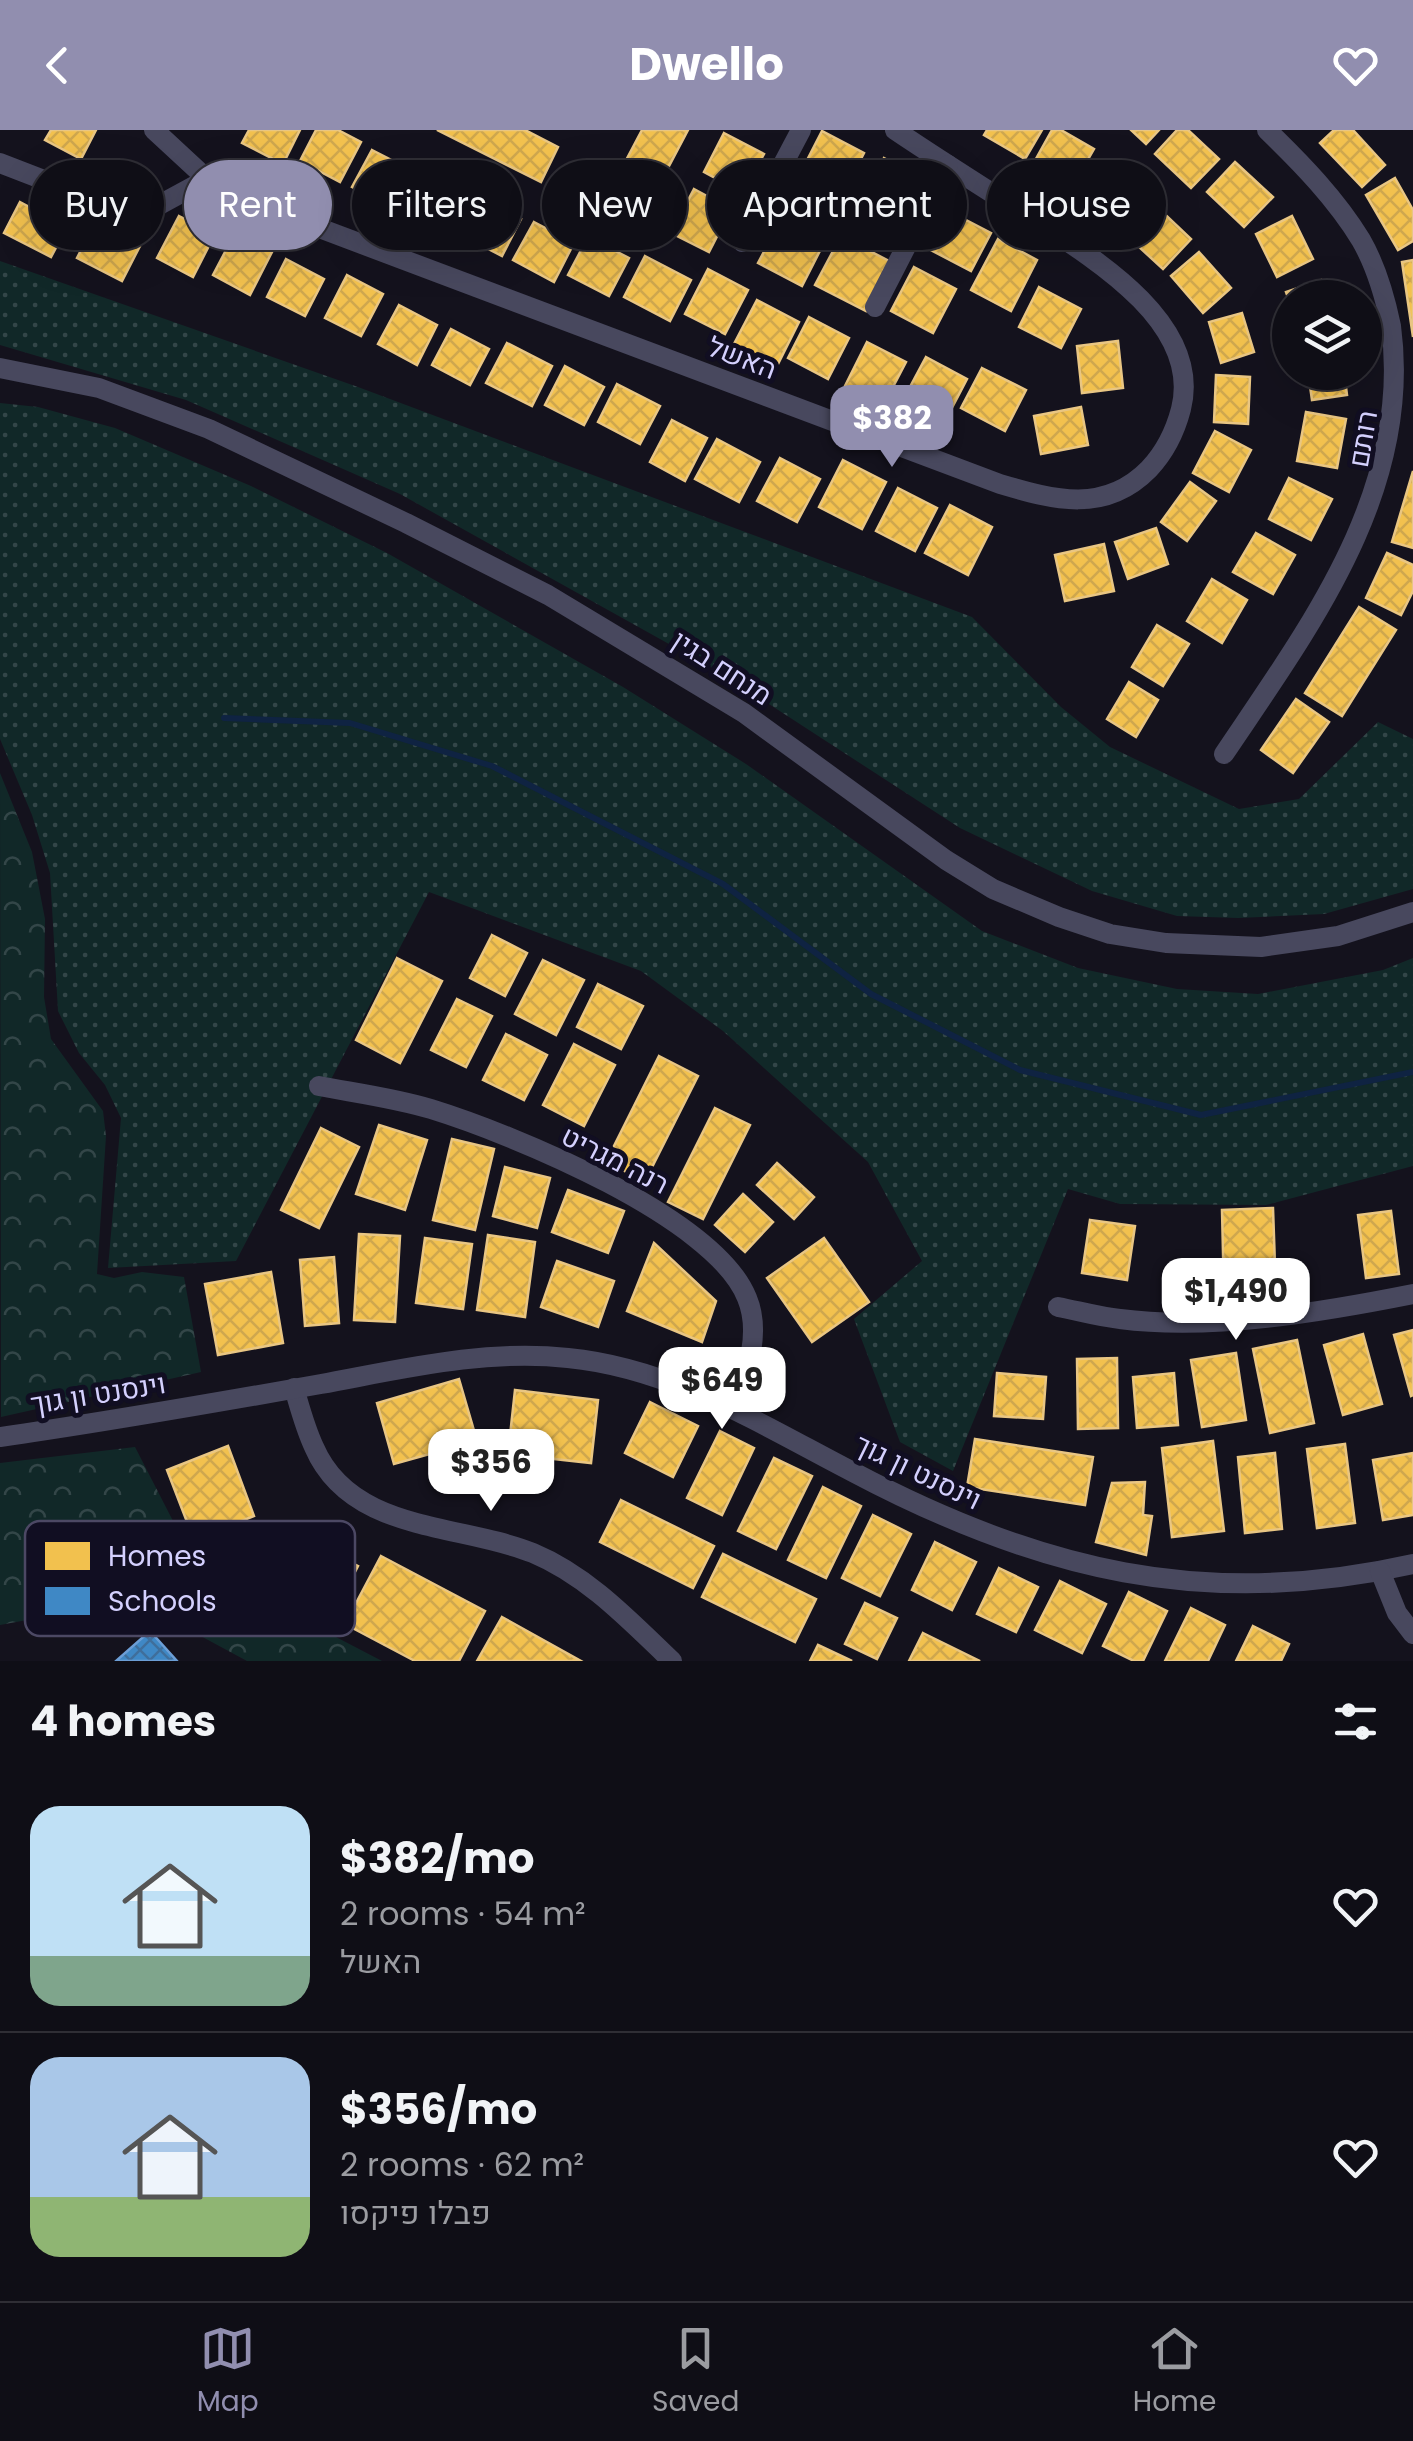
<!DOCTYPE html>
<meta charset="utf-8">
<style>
:root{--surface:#0f0e16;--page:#18171f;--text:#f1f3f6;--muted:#9b9ca1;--line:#2f2e35;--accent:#918eaf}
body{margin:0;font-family:Poppins,Heebo,sans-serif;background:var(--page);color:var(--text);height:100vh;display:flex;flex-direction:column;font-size:38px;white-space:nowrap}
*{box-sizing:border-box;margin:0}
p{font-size:32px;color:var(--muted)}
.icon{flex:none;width:55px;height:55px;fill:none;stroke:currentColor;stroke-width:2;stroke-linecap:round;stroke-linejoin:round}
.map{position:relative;height:1531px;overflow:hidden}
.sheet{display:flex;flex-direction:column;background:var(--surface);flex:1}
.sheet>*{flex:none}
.banner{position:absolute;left:30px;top:30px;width:1355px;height:90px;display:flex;gap:20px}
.fabs{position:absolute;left:1272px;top:150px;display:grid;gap:20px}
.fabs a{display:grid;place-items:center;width:110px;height:110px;border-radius:50%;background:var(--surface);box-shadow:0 10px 40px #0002,0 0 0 2px var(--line);font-size:50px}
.price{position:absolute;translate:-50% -85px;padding:0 22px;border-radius:20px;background:#fff;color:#222;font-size:32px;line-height:65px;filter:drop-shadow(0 2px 5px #0008)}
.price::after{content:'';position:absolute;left:50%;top:60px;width:30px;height:22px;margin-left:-15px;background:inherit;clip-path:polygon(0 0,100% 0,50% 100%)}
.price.selected{background:var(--accent);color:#fff}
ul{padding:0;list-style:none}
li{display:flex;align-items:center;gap:30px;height:250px;padding:0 30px}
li+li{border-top:2px solid var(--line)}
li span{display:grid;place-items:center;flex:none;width:280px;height:200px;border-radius:30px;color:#555}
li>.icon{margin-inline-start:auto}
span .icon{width:120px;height:120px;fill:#fffc;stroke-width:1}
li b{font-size:42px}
h2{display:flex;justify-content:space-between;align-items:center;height:120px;padding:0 30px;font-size:42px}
.pill{padding:0 35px;border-radius:45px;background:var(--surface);box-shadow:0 10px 40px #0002,0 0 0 2px var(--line);font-size:35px;line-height:90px}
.pill.selected{background:var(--accent);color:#fff}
header{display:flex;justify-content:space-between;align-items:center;height:130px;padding:0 30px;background:var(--accent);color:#fff;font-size:45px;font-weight:700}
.dock{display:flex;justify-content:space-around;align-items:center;height:140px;border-top:2px solid var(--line);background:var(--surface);font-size:28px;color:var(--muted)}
.dock a{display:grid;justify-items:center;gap:5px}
.dock .selected{color:var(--accent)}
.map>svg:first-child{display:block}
.grass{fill:url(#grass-dots)}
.forest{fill:url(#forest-crowns)}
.homes{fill:url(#homes-cross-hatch);stroke:#e9c683;stroke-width:2.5}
.schools{fill:url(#schools-cross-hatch);stroke:#6c9ed6;stroke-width:2.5}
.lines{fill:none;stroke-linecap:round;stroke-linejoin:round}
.stream{stroke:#0f2342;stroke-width:6}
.minor{stroke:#48485e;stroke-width:20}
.labels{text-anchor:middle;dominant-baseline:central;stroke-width:10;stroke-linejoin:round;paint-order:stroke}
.street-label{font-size:28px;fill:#d4d0fe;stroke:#110e22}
.key{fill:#110e22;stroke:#4c4864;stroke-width:2.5}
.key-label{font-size:28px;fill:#d4d0fe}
</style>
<header><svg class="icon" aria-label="back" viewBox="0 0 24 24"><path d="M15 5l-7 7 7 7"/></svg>Dwello<svg class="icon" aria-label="heart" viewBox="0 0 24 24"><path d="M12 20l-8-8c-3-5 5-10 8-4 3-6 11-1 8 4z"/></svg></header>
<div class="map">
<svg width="1413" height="1531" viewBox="0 0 1413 1531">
<defs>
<pattern id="grass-dots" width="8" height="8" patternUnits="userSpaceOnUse" patternTransform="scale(2.5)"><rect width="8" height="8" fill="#112828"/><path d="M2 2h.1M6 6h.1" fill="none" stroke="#334648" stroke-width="1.8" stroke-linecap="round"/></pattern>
<pattern id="forest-crowns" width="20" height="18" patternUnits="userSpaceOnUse" patternTransform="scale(2.5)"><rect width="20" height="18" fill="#112828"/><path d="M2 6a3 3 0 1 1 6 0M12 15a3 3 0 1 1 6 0" fill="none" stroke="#334648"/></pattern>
<pattern id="homes-cross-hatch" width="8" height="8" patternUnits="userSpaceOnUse" patternTransform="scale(2.5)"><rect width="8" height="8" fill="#f2c14e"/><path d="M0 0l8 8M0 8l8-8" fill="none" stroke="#cea74e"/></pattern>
<pattern id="schools-cross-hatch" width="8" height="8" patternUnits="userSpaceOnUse" patternTransform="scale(2.5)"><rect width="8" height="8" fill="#3f88c5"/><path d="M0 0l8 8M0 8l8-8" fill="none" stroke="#3f6e9b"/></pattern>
</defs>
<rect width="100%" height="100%" fill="#14121d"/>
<!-- grass -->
<g class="grass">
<polygon points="0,131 358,257 972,487 1061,577 1110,617 1239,679 1299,669 1378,592 1413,609 1413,759 1324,784 1238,788 1177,786 1092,761 960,698 721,543 400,364 186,270 0,215"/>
<polygon points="0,273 38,277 115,298 251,356 387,423 623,557 746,634 982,801 1078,838 1177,859 1258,864 1383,840 1413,828 1413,1036 1266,1075 1120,1074 1068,1059 953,1341 900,1312 854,1189 922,1131 868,1032 723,901 641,841 429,762 236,1131 108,1138 121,988 105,955 79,923 58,881 50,743 32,685 0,609"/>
</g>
<!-- forest -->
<g class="forest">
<polygon points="0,643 32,722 45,789 44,867 51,909 103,981 106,1006 97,1144 114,1148 142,1142 184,1147 201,1242 1,1287"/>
<polygon points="135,1317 190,1424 240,1457 382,1531 247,1531 134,1470 0,1495 0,1333"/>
</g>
<!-- homes -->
<g class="homes">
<polygon points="51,0 96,0 81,29 45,10"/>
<polygon points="249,0 300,0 283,34 242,13"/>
<polygon points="316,0 338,0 361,12 340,52 300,31"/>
<polygon points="437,0 525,0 558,17 541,52"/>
<polygon points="642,0 688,0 639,93 603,74"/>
<polygon points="987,0 1042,0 1025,29 984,5"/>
<polygon points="1052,0 1061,0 1094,19 1071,59 1032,36"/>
<polygon points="1131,0 1159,0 1146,14"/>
<polygon points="1177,0 1188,0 1219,29 1191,58 1155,24"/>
<polygon points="1334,0 1353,0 1385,35 1362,57 1320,13"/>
<polygon points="822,1 864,23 843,64 801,42"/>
<polygon points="724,3 764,24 743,63 704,42"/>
<polygon points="372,20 411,40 391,77 352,57"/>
<polygon points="884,28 925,50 899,98 858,77"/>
<polygon points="1235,32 1273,67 1244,97 1207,62"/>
<polygon points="1106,39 1144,66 1122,97 1084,70"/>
<polygon points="426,43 470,66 447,110 404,87"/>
<polygon points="1395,48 1413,80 1413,111 1398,120 1366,65"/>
<polygon points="694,59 731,79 709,122 671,103"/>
<polygon points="480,68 521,89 502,126 461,105"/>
<polygon points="20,72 67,97 51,127 4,103"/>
<polygon points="1154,74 1191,109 1163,139 1126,105"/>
<polygon points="943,78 991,103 971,141 923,116"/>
<polygon points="179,86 215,104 193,147 157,128"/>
<polygon points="783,86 826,109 802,156 758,133"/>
<polygon points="1292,86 1313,129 1277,147 1256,104"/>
<polygon points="534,92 574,113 554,152 513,130"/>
<polygon points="95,93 140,116 122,151 77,128"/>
<polygon points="235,103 272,122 250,165 213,145"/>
<polygon points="841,106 891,132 866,181 815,155"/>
<polygon points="588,107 629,128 609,166 568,145"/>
<polygon points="998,109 1037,130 1011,181 971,160"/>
<polygon points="1199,122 1231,158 1203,183 1171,146"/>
<polygon points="645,126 691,150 670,191 624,167"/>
<polygon points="286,129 324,149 305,186 267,167"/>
<polygon points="1413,130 1413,207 1402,132"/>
<polygon points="914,137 956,159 933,203 891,181"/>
<polygon points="708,139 748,160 725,204 685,184"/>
<polygon points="347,145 383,164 361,206 325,188"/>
<polygon points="1321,150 1327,168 1290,168 1290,173 1286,162"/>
<polygon points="1039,157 1081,179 1061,218 1019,197"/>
<polygon points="757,170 799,192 777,236 734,214"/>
<polygon points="399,175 437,195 417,235 378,214"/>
<polygon points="1242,183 1254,222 1221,233 1209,192"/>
<polygon points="809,187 849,208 828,249 788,228"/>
<polygon points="451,199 489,219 470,255 432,235"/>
<polygon points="1118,211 1123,258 1082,263 1077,216"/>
<polygon points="867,212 906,232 883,276 845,256"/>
<polygon points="507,213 552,236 532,276 486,253"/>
<polygon points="926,227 967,249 944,293 902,272"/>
<polygon points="565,236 604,257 584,295 545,275"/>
<polygon points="982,238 1026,260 1005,301 961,278"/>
<polygon points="1308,242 1344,242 1347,265 1312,270"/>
<polygon points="1216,245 1250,247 1248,294 1214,292"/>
<polygon points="617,254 660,276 640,314 598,292"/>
<polygon points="1081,277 1088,315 1041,324 1034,286"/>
<polygon points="1306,282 1346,289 1337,338 1297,331"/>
<polygon points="672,290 707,308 685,351 650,332"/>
<polygon points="1215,301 1251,320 1229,362 1193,343"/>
<polygon points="717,309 760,332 739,372 695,349"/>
<polygon points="780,328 820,349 797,392 757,371"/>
<polygon points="843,330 886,352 862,399 819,377"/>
<polygon points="1413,341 1413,418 1392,412"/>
<polygon points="1289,348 1332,369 1311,410 1269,389"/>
<polygon points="1190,352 1216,371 1187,411 1161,392"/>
<polygon points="898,358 937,378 915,421 876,401"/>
<polygon points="950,375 992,397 968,445 925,423"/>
<polygon points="1156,398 1168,434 1128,449 1115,412"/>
<polygon points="1256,403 1295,425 1273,464 1233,442"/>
<polygon points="1104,414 1114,461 1065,471 1055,425"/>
<polygon points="1387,423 1413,435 1413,461 1401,485 1366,468"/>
<polygon points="1212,449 1247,470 1222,513 1187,491"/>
<polygon points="1359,477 1396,500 1342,586 1305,563"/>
<polygon points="1157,495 1189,514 1163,556 1132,537"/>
<polygon points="1129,552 1158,570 1136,607 1107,589"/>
<polygon points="1296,569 1329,592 1293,643 1261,620"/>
<polygon points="492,805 527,823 505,866 470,848"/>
<polygon points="397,828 442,851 400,933 356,910"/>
<polygon points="543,830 584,850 556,905 515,884"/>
<polygon points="598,854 643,876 621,919 577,897"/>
<polygon points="457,869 492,886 466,937 431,920"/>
<polygon points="506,904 547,925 524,970 483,950"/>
<polygon points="574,914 615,935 584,996 543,975"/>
<polygon points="659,926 698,946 645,1051 606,1032"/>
<polygon points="715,978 750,995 703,1089 668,1072"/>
<polygon points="379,995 427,1010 405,1080 356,1064"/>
<polygon points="321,998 359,1017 319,1098 281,1080"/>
<polygon points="452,1009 494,1019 475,1100 433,1090"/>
<polygon points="777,1033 814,1067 794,1089 757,1055"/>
<polygon points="505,1037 550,1048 537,1098 493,1086"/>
<polygon points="568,1060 624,1081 608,1123 552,1102"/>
<polygon points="743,1064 773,1092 745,1122 715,1095"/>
<polygon points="1273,1078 1276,1164 1224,1166 1222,1080"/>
<polygon points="1391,1081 1399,1144 1366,1148 1358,1085"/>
<polygon points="1090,1090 1135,1096 1127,1150 1082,1143"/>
<polygon points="359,1104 400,1106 395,1192 354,1190"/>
<polygon points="488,1105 535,1112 525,1187 477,1180"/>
<polygon points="425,1108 472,1114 463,1179 416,1173"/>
<polygon points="824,1108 869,1172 812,1212 767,1148"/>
<polygon points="654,1113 716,1171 702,1212 627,1181"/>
<polygon points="334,1127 339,1193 305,1196 300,1130"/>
<polygon points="557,1131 614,1151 598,1197 541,1177"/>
<polygon points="271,1142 283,1213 218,1225 205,1154"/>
<polygon points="1413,1200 1413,1265 1411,1266 1394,1205"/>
<polygon points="1363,1204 1382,1274 1343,1285 1324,1215"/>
<polygon points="1297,1210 1314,1293 1270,1303 1253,1219"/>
<polygon points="1236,1223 1246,1290 1202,1297 1191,1230"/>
<polygon points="1117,1228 1118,1298 1078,1299 1077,1229"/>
<polygon points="997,1243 1046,1247 1043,1289 994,1286"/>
<polygon points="1174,1243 1178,1295 1137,1298 1133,1247"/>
<polygon points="459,1249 477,1311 394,1334 377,1273"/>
<polygon points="515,1260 598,1270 591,1333 508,1324"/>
<polygon points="650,1272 698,1296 673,1347 625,1323"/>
<polygon points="720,1301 754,1318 722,1385 687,1368"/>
<polygon points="975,1309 1093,1327 1085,1375 967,1357"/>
<polygon points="1213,1311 1224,1401 1172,1407 1162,1318"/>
<polygon points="1345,1314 1355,1393 1317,1398 1307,1319"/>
<polygon points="228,1316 254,1386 194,1410 167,1340"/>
<polygon points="1275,1323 1282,1399 1245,1403 1238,1327"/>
<polygon points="1413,1323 1413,1385 1383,1390 1373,1330"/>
<polygon points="774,1328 812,1346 776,1419 738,1401"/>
<polygon points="1145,1352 1143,1385 1152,1386 1146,1425 1096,1412 1112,1353"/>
<polygon points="823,1357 861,1376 826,1448 788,1430"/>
<polygon points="621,1370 714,1416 693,1458 600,1412"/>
<polygon points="873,1385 911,1404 880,1466 842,1448"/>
<polygon points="274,1394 358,1436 334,1483 251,1441"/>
<polygon points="935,1412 976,1432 952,1480 912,1460"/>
<polygon points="723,1424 816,1469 795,1512 702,1467"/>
<polygon points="381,1426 485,1481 459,1531 415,1531 345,1494"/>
<polygon points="999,1438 1038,1457 1016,1502 977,1484"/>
<polygon points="1060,1451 1106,1474 1082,1523 1035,1500"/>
<polygon points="1129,1462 1167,1481 1143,1531 1134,1531 1103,1516"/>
<polygon points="865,1473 897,1488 877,1529 845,1514"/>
<polygon points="1191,1478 1225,1495 1208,1531 1165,1531"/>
<polygon points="502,1487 581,1531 477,1531"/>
<polygon points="1253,1496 1289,1514 1281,1531 1236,1531"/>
<polygon points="923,1503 980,1531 909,1531"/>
<polygon points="818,1515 852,1531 810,1531"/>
</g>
<!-- schools -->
<polygon class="schools" points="150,1501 177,1531 116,1531"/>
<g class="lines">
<!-- stream -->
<polyline class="stream" points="224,588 350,593 492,636 723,754 871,864 1020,940 1201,985 1413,942"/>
<!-- minor -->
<g class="minor">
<path d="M154,0L207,49L298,90L1000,354C1054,370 1105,384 1149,339C1166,321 1175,302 1181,279C1204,188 1080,120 1017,79C976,53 935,27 895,0"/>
<polyline points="0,33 119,79 150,80 207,49"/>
<polyline points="742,112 801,0"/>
<polyline points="875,177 948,35"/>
<polyline points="0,238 99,258 209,299 406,393 548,465 744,583 946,730 993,759 1059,787 1110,804 1166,813 1261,817 1338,806 1413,782"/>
<path d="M1224,624C1310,496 1413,360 1391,196C1385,167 1376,136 1361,110C1336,69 1302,34 1267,0"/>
<path d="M319,956C356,963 395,968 431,979C512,1004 715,1087 747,1168C762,1204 746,1245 734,1279"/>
<path d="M1058,1177C1079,1181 1099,1187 1120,1189C1211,1201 1323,1182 1413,1164"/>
<path d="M294,1258C300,1278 305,1298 314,1317C351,1403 459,1393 533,1423C588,1446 630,1491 672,1531"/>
<path d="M0,1307C107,1292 214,1273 321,1254C403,1239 484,1219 568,1228C672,1238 762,1295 853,1342C1038,1440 1205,1481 1413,1434"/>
<polyline points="1380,1441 1397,1483 1413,1504"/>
</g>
</g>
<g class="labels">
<!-- street labels -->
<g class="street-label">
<text transform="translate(742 228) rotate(21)">האשל</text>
<text transform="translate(1363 309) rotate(-80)">רותם</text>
<text transform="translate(722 538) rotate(33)">מנחם בגין</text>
<text transform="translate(615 1030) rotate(27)">רנה מגריט</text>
<text transform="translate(98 1264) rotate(-9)">וינסנט ון גוך</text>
<text transform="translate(918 1342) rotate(26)">וינסנט ון גוך</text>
</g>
</g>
<!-- legend -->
<rect x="25" y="1391" width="330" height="115" rx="15" class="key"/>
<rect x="45" y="1412" width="45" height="28" fill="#f2c14e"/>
<rect x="45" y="1457" width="45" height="28" fill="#3f88c5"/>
<g class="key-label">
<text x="108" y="1436">Homes</text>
<text x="108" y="1481">Schools</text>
</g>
</svg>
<div class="fabs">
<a><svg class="icon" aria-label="layers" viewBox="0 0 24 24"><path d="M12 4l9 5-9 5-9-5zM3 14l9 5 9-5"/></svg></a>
</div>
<b class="price selected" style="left:892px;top:340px">$382</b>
<b class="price" style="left:1236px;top:1213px">$1,490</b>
<b class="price" style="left:722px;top:1302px">$649</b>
<b class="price" style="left:491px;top:1384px">$356</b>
<div class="banner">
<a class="pill">Buy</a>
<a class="pill selected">Rent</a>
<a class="pill">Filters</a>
<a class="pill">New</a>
<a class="pill">Apartment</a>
<a class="pill">House</a>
</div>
</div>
<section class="sheet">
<h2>4 homes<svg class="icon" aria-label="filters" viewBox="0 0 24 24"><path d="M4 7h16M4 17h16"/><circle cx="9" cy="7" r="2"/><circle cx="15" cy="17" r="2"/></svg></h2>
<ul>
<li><span style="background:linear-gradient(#bfe0f5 75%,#7fa58c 0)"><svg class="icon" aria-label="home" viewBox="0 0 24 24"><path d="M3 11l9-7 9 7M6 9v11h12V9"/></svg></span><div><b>$382/mo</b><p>2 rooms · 54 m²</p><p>האשל</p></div><svg class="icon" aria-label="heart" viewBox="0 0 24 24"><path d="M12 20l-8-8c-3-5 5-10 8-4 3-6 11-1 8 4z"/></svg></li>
<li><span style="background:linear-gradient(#a9c7e8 70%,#8fb573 0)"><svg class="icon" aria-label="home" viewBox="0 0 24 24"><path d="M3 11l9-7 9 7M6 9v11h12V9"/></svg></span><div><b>$356/mo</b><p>2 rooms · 62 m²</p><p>פבלו פיקסו</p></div><svg class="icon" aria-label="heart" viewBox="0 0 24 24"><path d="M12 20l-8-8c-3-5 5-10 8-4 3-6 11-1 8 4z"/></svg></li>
</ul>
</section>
<nav class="dock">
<a class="selected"><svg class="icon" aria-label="map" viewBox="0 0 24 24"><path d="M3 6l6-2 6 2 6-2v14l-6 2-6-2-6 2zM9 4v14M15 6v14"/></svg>Map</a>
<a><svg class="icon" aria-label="saved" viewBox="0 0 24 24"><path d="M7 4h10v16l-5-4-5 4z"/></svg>Saved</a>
<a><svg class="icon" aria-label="home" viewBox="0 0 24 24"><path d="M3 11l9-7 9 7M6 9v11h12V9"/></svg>Home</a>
</nav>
